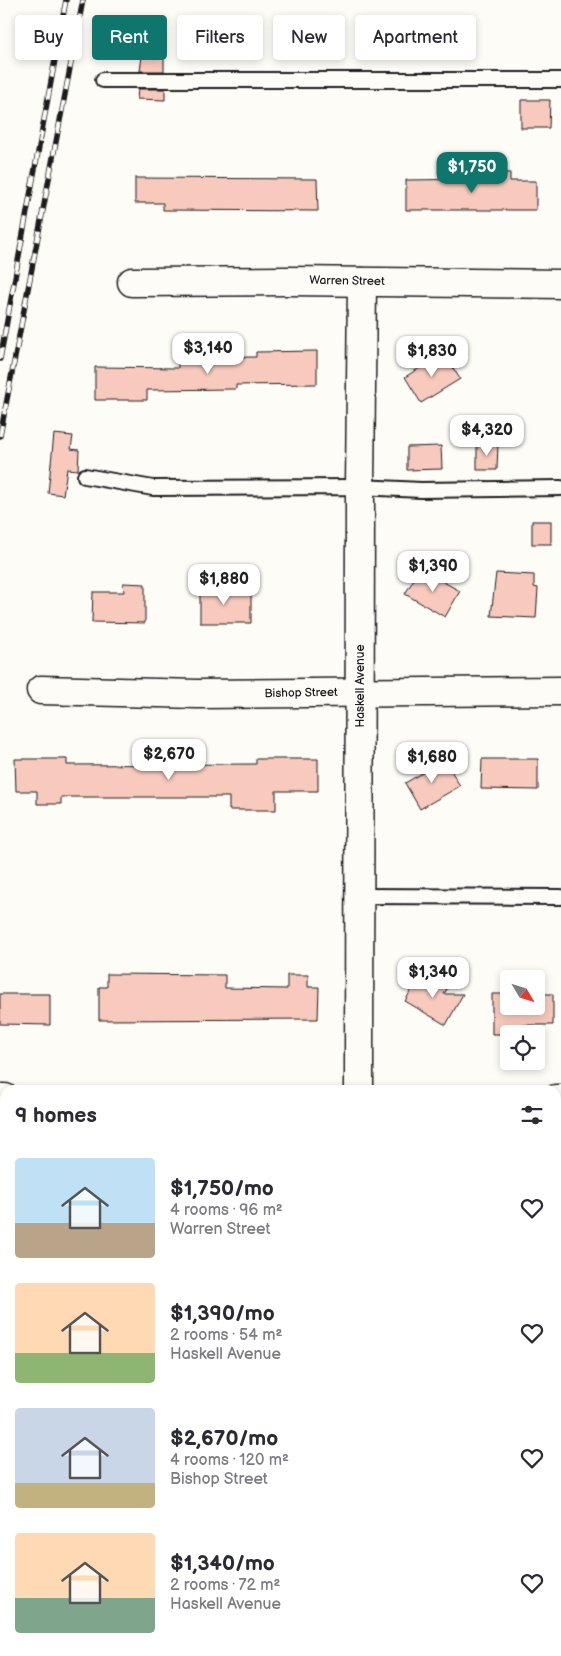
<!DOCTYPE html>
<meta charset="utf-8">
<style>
:root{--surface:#fff;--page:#f2f2f3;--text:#2b2b33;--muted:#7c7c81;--accent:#0f766e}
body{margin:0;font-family:"Balsamiq Sans",sans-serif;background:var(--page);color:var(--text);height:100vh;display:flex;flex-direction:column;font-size:19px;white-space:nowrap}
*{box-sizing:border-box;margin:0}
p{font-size:16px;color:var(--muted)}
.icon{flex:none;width:28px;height:28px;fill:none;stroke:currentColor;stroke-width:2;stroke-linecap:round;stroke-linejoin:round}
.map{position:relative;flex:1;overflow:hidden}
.panel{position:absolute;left:0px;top:1085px;width:561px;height:571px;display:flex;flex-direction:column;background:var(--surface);border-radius:15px 15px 0 0;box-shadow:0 2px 8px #0003}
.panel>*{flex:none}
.hud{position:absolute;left:15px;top:15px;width:531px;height:45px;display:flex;gap:10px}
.needle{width:32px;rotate:128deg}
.fabs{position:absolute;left:500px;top:970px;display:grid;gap:10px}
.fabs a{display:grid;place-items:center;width:45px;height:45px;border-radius:5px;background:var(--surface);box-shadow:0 2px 8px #0003;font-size:25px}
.price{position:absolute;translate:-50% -42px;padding:0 11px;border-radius:10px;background:#fff;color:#222;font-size:16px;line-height:32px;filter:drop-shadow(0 1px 2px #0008)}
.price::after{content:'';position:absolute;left:50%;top:30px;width:15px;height:11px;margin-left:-8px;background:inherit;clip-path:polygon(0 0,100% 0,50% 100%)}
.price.selected{background:var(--accent);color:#fff}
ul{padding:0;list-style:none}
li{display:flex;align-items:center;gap:15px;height:125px;padding:0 15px}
li span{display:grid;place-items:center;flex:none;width:140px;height:100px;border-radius:5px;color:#555}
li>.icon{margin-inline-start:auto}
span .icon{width:60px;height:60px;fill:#fffc;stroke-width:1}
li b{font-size:21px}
h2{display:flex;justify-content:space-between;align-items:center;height:60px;padding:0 15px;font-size:21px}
.tag{padding:0 18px;border-radius:5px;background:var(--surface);box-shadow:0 2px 8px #0003;font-size:18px;line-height:45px}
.tag.selected{background:var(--accent);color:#fff}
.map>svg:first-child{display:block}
.building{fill:#f8c9bd;stroke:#1c1c1c}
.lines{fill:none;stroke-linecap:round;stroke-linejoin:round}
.service-casing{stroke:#1c1c1c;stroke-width:18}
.minor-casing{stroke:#1c1c1c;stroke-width:31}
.service{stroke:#fdfcf7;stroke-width:14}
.minor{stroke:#fdfcf7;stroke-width:28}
.rail-casing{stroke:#1c1c1c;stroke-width:5.5}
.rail{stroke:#fdfcf7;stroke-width:4;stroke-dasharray:11;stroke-linecap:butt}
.labels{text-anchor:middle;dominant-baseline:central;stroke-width:4;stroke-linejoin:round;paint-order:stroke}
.street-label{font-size:12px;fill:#1c1c1c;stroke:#fdfcf7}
</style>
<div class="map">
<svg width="561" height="1656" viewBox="0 0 561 1656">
<rect width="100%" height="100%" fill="#fdfcf7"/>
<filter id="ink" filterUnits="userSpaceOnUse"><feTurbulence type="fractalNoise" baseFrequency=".02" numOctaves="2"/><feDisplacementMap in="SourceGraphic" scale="10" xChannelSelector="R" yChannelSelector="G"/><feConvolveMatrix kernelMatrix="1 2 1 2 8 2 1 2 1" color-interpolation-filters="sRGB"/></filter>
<g filter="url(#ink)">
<!-- building -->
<g class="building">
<polygon points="164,55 164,71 140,71 142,56"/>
<polygon points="138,89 165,89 165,100 137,99"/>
<polygon points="521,100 550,100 549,128 521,128"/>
<polygon points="482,172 510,173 510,181 536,181 536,210 406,210 406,180 482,179"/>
<polygon points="135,178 317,179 318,211 163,210 163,203 135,203"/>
<polygon points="317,351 317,384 236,385 236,389 147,390 147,400 95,400 95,367 178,368 178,358 256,357 256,352"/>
<polygon points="444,353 460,379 421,403 405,377"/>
<polygon points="54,434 73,436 71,449 79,450 78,470 67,469 63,495 48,493"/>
<polygon points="477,444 498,444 497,470 477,470"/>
<polygon points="441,446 442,469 407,470 407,447"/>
<rect x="532" y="521" width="19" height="23"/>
<polygon points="420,569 460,591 445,617 405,594"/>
<polygon points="496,573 534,575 534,587 538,588 536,618 491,616"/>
<polygon points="123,583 145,584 145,623 92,622 93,592 124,592"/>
<polygon points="200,584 220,584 220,592 251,592 251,623 200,623"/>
<polygon points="15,759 67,759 67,765 256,764 256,759 318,759 318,791 276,791 276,810 229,810 229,797 61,797 61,804 37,804 37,791 16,791"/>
<polygon points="482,759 538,759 538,790 481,789"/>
<polygon points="445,760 460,786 420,809 405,783"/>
<polygon points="421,973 447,989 444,994 463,994 446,1025 405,1001"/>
<polygon points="107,974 225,975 225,988 287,989 287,975 308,975 308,987 319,987 318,1019 99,1020 99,987 107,987"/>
<polygon points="0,994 50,994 50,1025 0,1024"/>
<polygon points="492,994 509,994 509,1006 536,1006 536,994 553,994 553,1025 524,1025 524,1034 492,1034"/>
</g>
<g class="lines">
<!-- service casing -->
<g class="service-casing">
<g id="service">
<polyline points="103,80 561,80"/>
<polyline points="85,476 153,488 360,487 421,490 561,488"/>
<polyline points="359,896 561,897"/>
</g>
</g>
<!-- minor casing -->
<g class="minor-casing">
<g id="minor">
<polyline points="132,282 288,281 561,284"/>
<polyline points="41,690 197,694 561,691"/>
<polyline points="359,1090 360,487 362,282"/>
<polyline points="0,1098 5,1098"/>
<polyline points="556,1099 561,1099"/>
<polyline points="556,1506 561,1506"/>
<polyline points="0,1509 5,1509"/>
<polyline points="361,1651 361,1656"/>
</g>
</g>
<!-- service -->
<use href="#service" class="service"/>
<!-- minor -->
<use href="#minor" class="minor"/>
<!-- rail casing -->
<g class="rail-casing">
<g id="rail">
<polyline points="0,359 66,0"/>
<polyline points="0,436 83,0"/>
</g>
</g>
<!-- rail -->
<use href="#rail" class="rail"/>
</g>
</g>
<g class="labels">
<!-- street labels -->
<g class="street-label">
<text transform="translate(347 281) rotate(1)">Warren Street</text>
<text transform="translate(360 686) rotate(-90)">Haskell Avenue</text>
<text transform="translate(301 693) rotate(-1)">Bishop Street</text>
</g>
</g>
</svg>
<div class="fabs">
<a><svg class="needle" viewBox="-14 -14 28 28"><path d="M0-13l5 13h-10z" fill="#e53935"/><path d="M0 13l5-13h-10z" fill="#7c7c81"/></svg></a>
<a><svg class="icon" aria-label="locate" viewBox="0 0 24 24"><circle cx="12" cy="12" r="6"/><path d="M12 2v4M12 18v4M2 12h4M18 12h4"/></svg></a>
</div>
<b class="price selected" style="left:472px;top:194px">$1,750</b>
<b class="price" style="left:208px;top:375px">$3,140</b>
<b class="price" style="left:432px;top:378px">$1,830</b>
<b class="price" style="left:487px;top:457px">$4,320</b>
<b class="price" style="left:433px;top:593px">$1,390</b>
<b class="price" style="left:224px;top:606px">$1,880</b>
<b class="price" style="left:169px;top:781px">$2,670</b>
<b class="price" style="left:432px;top:784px">$1,680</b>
<b class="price" style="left:433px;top:999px">$1,340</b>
<div class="hud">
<a class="tag">Buy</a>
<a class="tag selected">Rent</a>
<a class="tag">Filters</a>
<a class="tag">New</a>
<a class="tag">Apartment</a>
</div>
<section class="panel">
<h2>9 homes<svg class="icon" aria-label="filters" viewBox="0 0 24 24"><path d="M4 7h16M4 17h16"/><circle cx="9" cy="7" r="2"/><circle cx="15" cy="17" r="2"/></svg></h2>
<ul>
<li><span style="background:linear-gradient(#bfe0f5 65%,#b9a48a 0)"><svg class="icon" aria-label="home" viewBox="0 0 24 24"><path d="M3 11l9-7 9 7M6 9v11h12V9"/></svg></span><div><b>$1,750/mo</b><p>4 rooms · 96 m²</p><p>Warren Street</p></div><svg class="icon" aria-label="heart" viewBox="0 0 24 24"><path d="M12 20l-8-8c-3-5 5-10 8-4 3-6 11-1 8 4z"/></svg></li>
<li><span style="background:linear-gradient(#ffd9b3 70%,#8fb573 0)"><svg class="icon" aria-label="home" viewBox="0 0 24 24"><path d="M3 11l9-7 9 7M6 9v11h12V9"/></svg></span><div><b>$1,390/mo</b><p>2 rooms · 54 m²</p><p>Haskell Avenue</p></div><svg class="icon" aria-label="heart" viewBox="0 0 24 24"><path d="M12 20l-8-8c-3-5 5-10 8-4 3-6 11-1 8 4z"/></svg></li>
<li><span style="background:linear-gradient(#c9d6e8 75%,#c2b280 0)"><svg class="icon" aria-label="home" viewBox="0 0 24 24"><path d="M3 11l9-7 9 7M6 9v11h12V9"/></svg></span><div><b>$2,670/mo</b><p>4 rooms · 120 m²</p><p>Bishop Street</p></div><svg class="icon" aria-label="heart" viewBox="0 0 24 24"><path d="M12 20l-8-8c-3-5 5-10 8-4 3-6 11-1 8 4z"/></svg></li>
<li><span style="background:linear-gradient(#ffd9b3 65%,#7fa58c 0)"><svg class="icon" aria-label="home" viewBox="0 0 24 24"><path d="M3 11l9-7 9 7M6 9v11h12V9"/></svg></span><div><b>$1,340/mo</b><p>2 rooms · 72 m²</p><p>Haskell Avenue</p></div><svg class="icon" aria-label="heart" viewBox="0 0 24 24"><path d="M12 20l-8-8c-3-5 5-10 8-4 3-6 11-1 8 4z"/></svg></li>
</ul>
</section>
</div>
